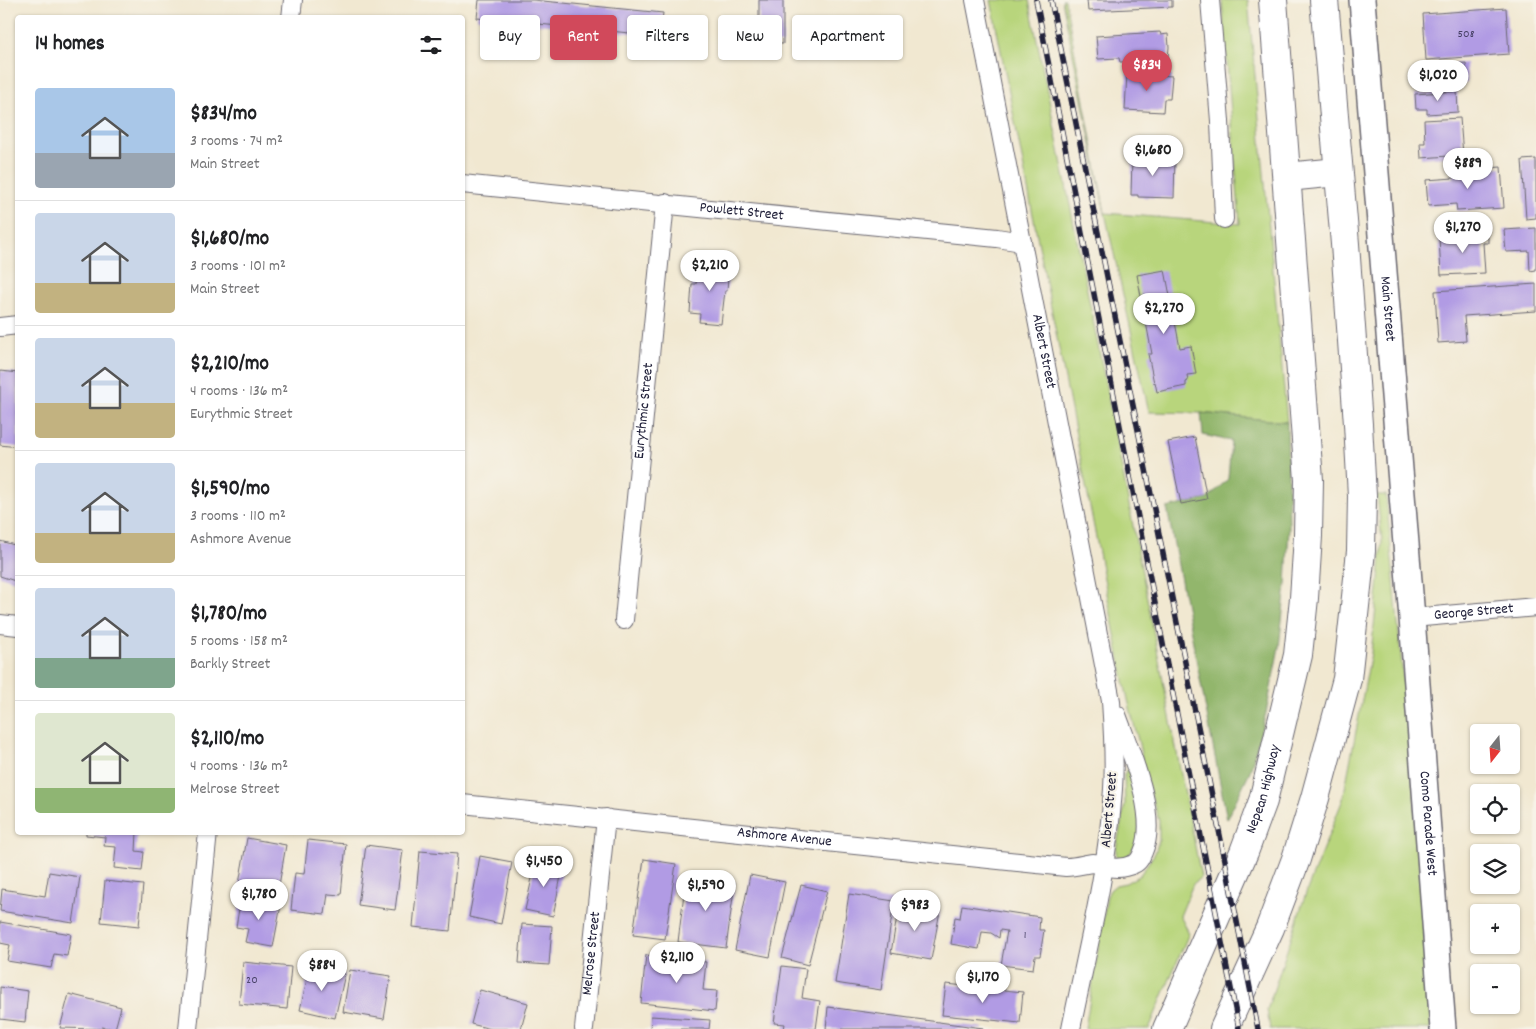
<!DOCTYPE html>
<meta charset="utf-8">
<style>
:root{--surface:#fff;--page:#f6f6f6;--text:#202124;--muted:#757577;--line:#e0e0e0;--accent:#d1495b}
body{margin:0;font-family:Dekko,sans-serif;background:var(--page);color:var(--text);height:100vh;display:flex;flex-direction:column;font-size:19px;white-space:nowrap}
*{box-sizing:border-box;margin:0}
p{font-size:16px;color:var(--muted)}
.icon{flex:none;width:28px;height:28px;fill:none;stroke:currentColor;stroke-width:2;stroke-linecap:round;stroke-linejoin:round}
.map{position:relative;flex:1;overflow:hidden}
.sheet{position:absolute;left:15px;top:15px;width:450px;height:820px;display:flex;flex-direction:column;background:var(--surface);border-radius:5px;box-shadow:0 1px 4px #0004}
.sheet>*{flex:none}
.top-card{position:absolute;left:480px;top:15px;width:475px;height:45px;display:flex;gap:10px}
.needle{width:32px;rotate:197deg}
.buttons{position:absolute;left:1470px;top:724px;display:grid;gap:10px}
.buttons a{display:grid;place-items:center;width:50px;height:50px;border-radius:5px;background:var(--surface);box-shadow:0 1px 4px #0004;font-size:25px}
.price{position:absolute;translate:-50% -42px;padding:0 11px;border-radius:18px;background:#fff;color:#222;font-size:16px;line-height:32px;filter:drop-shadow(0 1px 2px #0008)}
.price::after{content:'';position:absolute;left:50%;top:30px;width:15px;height:11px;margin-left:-8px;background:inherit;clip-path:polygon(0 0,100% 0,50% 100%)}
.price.active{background:var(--accent);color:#fff}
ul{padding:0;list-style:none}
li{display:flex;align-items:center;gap:15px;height:125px;padding:0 20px}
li+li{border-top:1px solid var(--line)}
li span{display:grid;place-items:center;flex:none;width:140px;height:100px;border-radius:5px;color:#555}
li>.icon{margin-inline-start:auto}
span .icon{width:60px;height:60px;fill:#fffc;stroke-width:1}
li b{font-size:21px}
h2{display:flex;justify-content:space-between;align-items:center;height:60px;padding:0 20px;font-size:21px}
.pill{padding:0 18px;border-radius:5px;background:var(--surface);box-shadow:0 1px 4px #0004;font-size:18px;line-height:45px}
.pill.active{background:var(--accent);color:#fff}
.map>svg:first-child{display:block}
.green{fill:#b8d57c;stroke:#6d7c5c}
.forest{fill:#92b66c;stroke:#5a6c54}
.building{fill:#b19be4}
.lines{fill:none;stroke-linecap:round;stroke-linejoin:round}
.street-casing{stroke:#6a6770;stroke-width:20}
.secondary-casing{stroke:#6a6770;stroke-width:28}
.highway-casing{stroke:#6a6770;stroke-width:30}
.street{stroke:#fff;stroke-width:18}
.secondary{stroke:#fff;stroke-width:25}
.highway{stroke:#fff;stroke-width:28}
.rail-casing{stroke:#22223b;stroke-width:5.5}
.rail{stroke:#f7f3e8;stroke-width:4;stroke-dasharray:11;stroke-linecap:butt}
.labels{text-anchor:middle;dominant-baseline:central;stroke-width:4.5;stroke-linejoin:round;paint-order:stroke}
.number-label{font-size:12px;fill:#464065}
.street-label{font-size:15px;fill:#22223b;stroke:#f7f3e8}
</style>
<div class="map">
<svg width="1536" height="1029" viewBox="0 0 1536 1029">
<rect width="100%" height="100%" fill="#f7f3e8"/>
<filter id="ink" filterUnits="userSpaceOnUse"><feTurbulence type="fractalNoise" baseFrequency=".02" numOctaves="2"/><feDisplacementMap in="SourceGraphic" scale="10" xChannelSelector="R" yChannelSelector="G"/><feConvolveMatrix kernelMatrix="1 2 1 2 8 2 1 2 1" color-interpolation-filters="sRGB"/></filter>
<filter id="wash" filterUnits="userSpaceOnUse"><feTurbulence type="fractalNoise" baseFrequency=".0096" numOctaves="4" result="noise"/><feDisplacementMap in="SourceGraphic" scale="20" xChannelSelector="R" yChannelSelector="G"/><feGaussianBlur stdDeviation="1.12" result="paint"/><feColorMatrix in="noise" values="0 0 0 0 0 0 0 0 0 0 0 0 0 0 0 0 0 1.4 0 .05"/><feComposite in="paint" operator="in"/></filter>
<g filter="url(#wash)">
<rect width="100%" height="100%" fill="#f1e8d1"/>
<!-- green -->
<g class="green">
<polygon points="991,0 1029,0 1099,350 1201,877 1193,884 1180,916 1189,933 1149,1029 1085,1029 1107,896 1110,890 1116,885 1126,883 1140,875 1155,853 1159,840 1159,821 1146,779 1139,744 1127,696"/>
<polygon points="1062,0 1065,0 1105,213 1240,224 1222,0 1248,0 1287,422 1201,413 1149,412 1105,213"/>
<polygon points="1377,495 1386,495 1418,839 1431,1029 1270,1029 1267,1010 1307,890 1343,799 1371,653 1379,580 1382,541"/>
<path d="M1129,770C1136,799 1151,838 1123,860H1119L1116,856V849L1125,804L1124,775L1126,771Z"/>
</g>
<!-- forest -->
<polygon class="forest" points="1201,413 1287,422 1289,526 1286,585 1279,647 1266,713 1250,771 1227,819 1167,508 1207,499 1228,479 1231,441 1203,435"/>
<g id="blocks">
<!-- building -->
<g class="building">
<polygon points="479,0 533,0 663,13 660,36 477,18"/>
<polygon points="759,0 783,0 783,44 732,43 732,21 759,21"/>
<polygon points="1087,0 1172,0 1172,7 1088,11"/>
<polygon points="1506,8 1509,54 1426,60 1423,14"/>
<polygon points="1160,32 1161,35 1168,34 1169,47 1167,69 1145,69 1144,61 1120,62 1119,58 1098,59 1096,36"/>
<polygon points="1466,63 1467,83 1414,87 1413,71 1423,70 1422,66"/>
<polygon points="1127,73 1172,76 1170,99 1164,99 1163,112 1125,110"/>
<polygon points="1457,91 1458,112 1427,114 1427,109 1416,109 1415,94"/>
<polygon points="1460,118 1463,155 1421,158 1420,143 1425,143 1424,120"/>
<polygon points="1138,156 1169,157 1170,158 1175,159 1174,198 1138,197 1138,195 1131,195 1132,158 1138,158"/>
<polygon points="1536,159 1536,218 1526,219 1522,160"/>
<polygon points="1501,167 1504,208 1457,211 1456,204 1428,206 1426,180 1454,178 1453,171"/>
<polygon points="1536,228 1536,270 1530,271 1529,251 1506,252 1504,230"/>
<polygon points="1488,234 1488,243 1483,243 1485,273 1441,275 1439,237"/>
<polygon points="698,262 729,264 727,291 725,291 721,324 699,322 700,314 690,313 692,284 696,284"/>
<polygon points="1165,270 1180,348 1191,346 1196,374 1187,375 1188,381 1186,382 1186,386 1157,392 1155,382 1154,383 1148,354 1152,354 1137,275"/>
<polygon points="1536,284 1536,311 1464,316 1466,341 1438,343 1435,291"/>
<polygon points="0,371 18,373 18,447 0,445"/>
<polygon points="1195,437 1207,499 1181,504 1168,442"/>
<polygon points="0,541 18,546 18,572 15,581 0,576"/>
<polygon points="86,832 137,832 136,851 144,852 142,871 114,868 116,847 104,846 105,837 86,835"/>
<polygon points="247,838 286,845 278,891 239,884"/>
<polygon points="308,840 346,844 341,895 328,894 325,914 291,910 295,873 304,874"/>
<polygon points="366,845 403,850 395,910 358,905"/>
<polygon points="420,851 457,854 450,931 413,927"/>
<polygon points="480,856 512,862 501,924 469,917"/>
<polygon points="644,859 676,864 665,939 633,935"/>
<polygon points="536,860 563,866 553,916 525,910"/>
<polygon points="49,872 80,877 73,923 0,911 2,889 45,896"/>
<polygon points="750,875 785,882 770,957 735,950"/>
<polygon points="686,877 735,882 726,948 678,942"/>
<polygon points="105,881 143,885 139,926 101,922"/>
<polygon points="801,885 827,891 808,965 782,958"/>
<polygon points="849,894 894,901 881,990 835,983"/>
<polygon points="241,897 281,905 273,947 245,942 248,929 236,927"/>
<polygon points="899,904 940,911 931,960 891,953"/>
<polygon points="962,905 1040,917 1039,930 1044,930 1040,956 1035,956 1033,969 1001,965 1007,931 1000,930 999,938 991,933 982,932 979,949 951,944 955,917 960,918"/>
<polygon points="0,922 71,934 67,956 54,954 51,968 7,961 10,945 0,943"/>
<polygon points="522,924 552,926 549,965 519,963"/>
<polygon points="646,955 706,962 703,990 717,991 715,1011 641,1003"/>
<polygon points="243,962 291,967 287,1009 239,1004"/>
<polygon points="310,966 345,974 335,1018 300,1010"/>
<polygon points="782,966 806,969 802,998 820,1001 816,1029 784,1029 785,1024 774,1023"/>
<polygon points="350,970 391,976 384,1019 343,1012"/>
<polygon points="946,984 1023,992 1020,1023 942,1015"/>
<polygon points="0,987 28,991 25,1022 0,1019"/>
<polygon points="480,990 528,1003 521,1029 491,1029 471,1024"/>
<polygon points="69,994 121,1007 115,1029 102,1027 102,1029 60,1028"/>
<polygon points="828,1007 983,1028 983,1029 826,1029"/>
<polygon points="651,1016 710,1020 709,1029 650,1029"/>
</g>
</g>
</g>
<g filter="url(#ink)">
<use href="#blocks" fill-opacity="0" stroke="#6a6770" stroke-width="1"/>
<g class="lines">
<!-- street casing -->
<g class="street-casing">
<g id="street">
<path id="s1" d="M975,0L1111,701C1113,730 1115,759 1113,789C1108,869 1087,950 1071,1029"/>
<polyline points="1210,0 1220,121 1224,219"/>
<polyline points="291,18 293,0"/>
<path id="s2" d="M462,184L997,238L1022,242"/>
<polyline points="0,327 18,325"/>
<path id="s3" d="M1412,618L1536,607"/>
<path id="s4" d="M624,620L665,203"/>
<polyline points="0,624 18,626"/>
<path id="s5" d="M462,804L1066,867C1076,867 1084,864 1093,863C1097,863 1100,864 1104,866C1114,869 1125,868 1134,864C1139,862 1141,857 1143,852C1159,816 1130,751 1117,715"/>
<polyline points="188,1029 208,832"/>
<path id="s6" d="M584,1029L606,818"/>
</g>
</g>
<!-- secondary casing -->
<g class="secondary-casing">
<g id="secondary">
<path id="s7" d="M1362,0L1412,618L1443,1029"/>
</g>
</g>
<!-- highway casing -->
<g class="highway-casing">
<g id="highway">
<polyline points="1287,177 1338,172"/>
<path id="s8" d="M1167,1029L1244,852L1263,801L1298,655L1304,598L1308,536L1309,480L1273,0"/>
<polyline points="1224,1029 1270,928 1296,859 1315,798 1347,679 1361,551 1362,496 1358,424 1345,244 1324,0"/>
</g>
</g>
<!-- street -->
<use href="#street" class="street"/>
<!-- secondary -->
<use href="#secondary" class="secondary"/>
<!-- highway -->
<use href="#highway" class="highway"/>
<!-- rail casing -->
<g class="rail-casing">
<g id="rail">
<polyline points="1036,0 1239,1029"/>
<polyline points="1051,0 1224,855 1258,1029"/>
</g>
</g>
<!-- rail -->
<use href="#rail" class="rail"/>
</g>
</g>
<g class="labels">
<!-- number labels -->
<g class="number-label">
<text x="1466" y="34">508</text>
<text x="1025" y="935">1</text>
<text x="252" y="980">20</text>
</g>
<!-- street labels -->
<g class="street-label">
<text stroke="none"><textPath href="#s2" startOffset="281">Powlett Street</textPath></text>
<text stroke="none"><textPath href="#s7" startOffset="310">Main Street</textPath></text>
<text stroke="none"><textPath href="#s1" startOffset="358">Albert Street</textPath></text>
<text stroke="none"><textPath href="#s4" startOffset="210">Eurythmic Street</textPath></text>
<text stroke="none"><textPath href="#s3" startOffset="62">George Street</textPath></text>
<text stroke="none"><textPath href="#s8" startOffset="259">Nepean Highway</textPath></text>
<text transform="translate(1110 810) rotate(-85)">Albert Street</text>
<text stroke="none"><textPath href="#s7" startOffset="826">Como Parade West</textPath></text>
<text stroke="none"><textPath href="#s5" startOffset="324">Ashmore Avenue</textPath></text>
<text stroke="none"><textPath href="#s6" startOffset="76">Melrose Street</textPath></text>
</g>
</g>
</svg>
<div class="buttons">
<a><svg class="needle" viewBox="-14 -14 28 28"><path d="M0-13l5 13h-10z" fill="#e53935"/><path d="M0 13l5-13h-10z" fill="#757577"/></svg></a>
<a><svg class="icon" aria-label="locate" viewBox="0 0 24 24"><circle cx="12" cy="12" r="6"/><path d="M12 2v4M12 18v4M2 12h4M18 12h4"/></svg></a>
<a><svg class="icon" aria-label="layers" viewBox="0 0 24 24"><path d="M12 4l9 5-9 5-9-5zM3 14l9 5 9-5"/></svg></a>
<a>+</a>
<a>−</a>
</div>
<b class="price active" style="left:1147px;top:92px">$834</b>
<b class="price" style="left:1438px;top:102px">$1,020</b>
<b class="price" style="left:1153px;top:177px">$1,680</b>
<b class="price" style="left:1468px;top:190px">$889</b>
<b class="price" style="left:1463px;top:254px">$1,270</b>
<b class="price" style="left:710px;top:292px">$2,210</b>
<b class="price" style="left:1164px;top:335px">$2,270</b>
<b class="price" style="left:544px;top:888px">$1,450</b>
<b class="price" style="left:706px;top:912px">$1,590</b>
<b class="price" style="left:259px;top:921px">$1,780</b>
<b class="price" style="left:915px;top:932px">$983</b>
<b class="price" style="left:677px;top:984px">$2,110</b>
<b class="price" style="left:322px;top:992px">$884</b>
<b class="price" style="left:983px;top:1004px">$1,170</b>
<div class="top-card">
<a class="pill">Buy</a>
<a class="pill active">Rent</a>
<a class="pill">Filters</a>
<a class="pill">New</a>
<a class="pill">Apartment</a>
</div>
<section class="sheet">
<h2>14 homes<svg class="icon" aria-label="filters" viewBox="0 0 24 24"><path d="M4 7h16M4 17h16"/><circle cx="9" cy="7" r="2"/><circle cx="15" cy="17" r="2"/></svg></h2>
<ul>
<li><span style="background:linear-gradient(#a9c7e8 65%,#9aa5b1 0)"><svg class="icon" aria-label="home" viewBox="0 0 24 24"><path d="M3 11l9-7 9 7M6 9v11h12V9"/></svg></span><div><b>$834/mo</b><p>3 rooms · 74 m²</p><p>Main Street</p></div></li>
<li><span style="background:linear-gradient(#c9d6e8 70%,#c2b280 0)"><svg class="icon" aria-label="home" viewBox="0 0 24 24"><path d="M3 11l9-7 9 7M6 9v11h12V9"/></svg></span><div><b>$1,680/mo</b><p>3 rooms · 101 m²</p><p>Main Street</p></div></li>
<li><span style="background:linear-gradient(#c9d6e8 65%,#c2b280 0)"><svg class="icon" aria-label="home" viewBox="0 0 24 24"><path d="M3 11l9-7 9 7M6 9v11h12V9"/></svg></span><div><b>$2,210/mo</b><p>4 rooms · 136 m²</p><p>Eurythmic Street</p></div></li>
<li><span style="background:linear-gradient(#c9d6e8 70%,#c2b280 0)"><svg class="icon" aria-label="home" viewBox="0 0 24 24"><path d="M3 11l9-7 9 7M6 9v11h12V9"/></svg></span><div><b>$1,590/mo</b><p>3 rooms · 110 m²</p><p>Ashmore Avenue</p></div></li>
<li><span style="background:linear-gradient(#c9d6e8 70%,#7fa58c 0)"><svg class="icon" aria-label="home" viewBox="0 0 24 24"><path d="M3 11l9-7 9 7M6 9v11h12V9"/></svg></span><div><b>$1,780/mo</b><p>5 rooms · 158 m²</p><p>Barkly Street</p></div></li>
<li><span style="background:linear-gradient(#dfe7d0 75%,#8fb573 0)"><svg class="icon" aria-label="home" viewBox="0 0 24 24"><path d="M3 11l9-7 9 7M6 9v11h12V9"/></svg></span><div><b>$2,110/mo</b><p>4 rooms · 136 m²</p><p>Melrose Street</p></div></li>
</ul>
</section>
</div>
